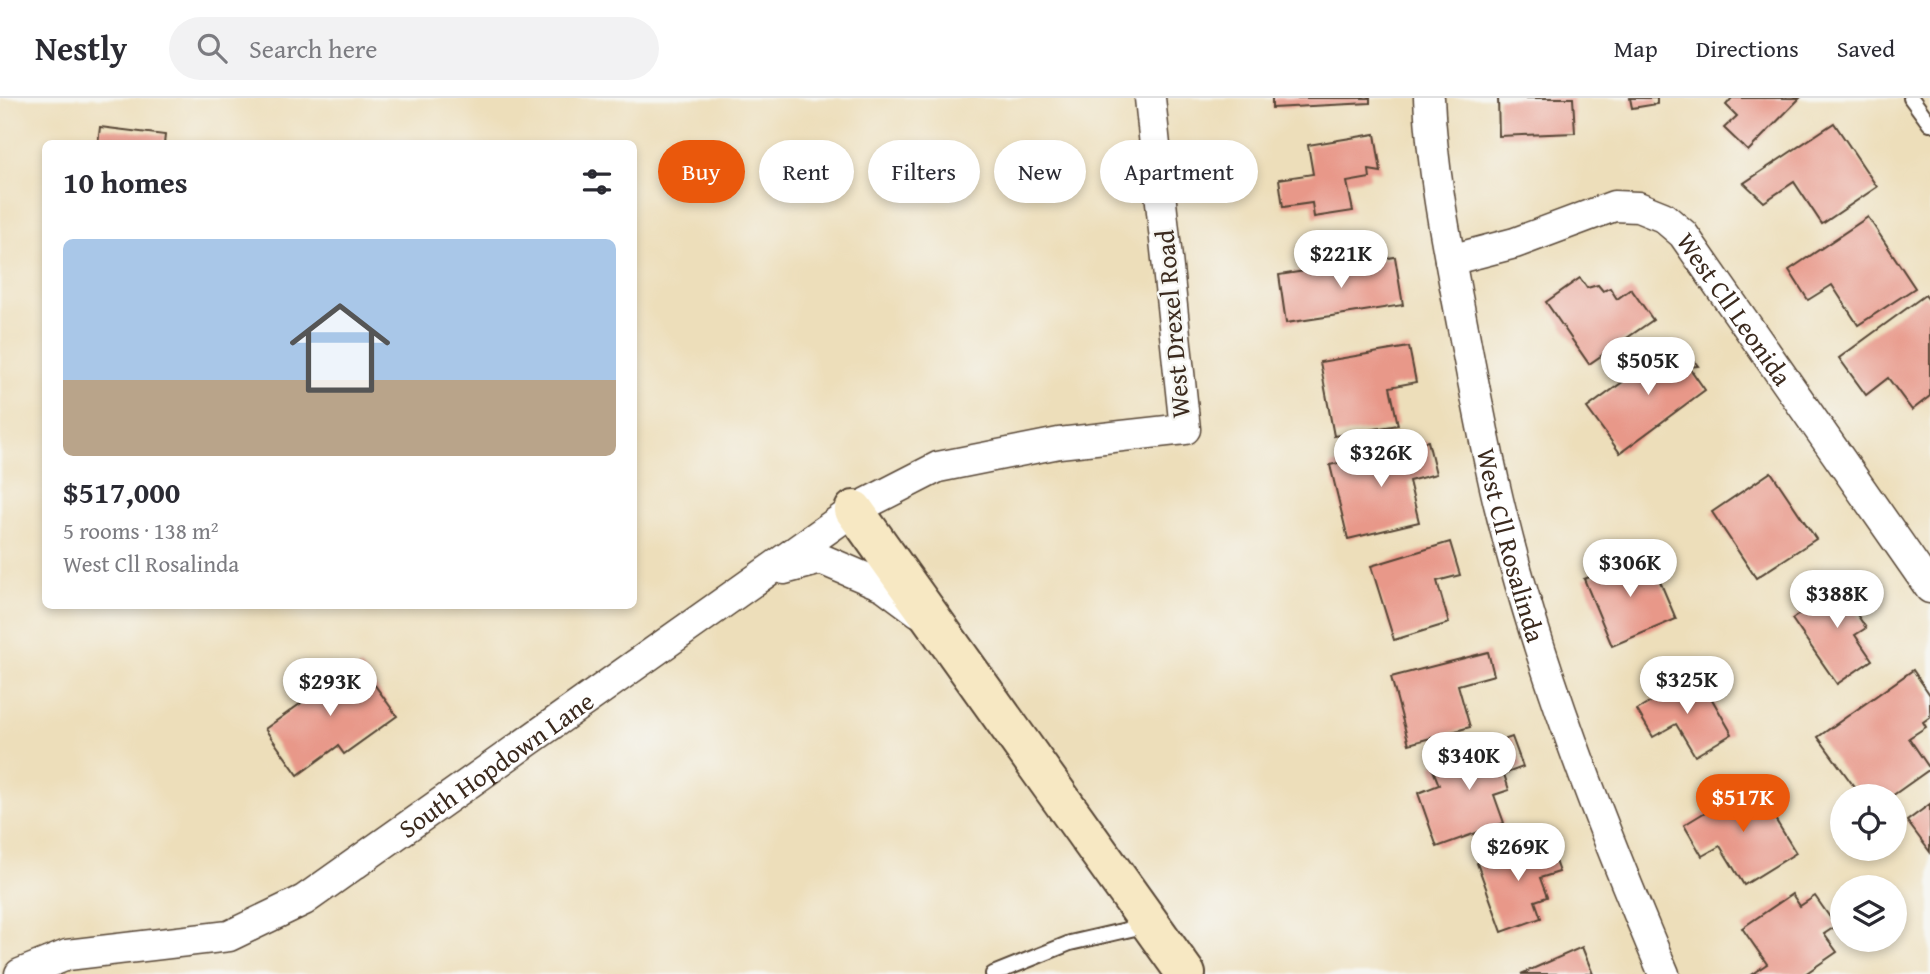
<!DOCTYPE html>
<meta charset="utf-8">
<style>
:root{--surface:#fff;--page:#f2f2f3;--text:#2b2b33;--muted:#7c7c81;--line:#e1e1e2;--accent:#ea580c}
body{margin:0;font-family:"Gentium Book Plus",serif;background:var(--page);color:var(--text);height:100vh;display:flex;flex-direction:column;font-size:26px;white-space:nowrap}
*{box-sizing:border-box;margin:0}
p{font-size:23px;color:var(--muted)}
.icon{flex:none;width:38px;height:38px;fill:none;stroke:currentColor;stroke-width:2;stroke-linecap:round;stroke-linejoin:round}
.map{position:relative;flex:1;overflow:hidden}
.drawer{position:absolute;left:42px;top:42px;width:595px;height:469px;display:flex;flex-direction:column;background:var(--surface);border-radius:10px;box-shadow:0 4px 10px #0003}
.drawer>*{flex:none}
.top-card{position:absolute;left:658px;top:42px;width:665px;height:63px;display:flex;gap:14px}
.controls{position:absolute;left:1830px;top:686px;display:grid;gap:14px}
.controls a{display:grid;place-items:center;width:77px;height:77px;border-radius:50%;background:var(--surface);box-shadow:0 4px 10px #0003;font-size:35px}
.price{position:absolute;translate:-50% -60px;padding:0 16px;border-radius:24px;background:#fff;color:#222;font-size:23px;line-height:46px;filter:drop-shadow(0 2px 4px #0008)}
.price::after{content:'';position:absolute;left:50%;top:42px;width:21px;height:16px;margin-left:-10px;background:inherit;clip-path:polygon(0 0,100% 0,50% 100%)}
.price.active{background:var(--accent);color:#fff}
ul{padding:0;list-style:none}
li{display:grid;align-content:center;gap:14px;height:371px;padding:0 21px}
li span{display:grid;place-items:center;height:217px;border-radius:10px;color:#555}
li>.icon{margin-inline-start:auto}
span .icon{width:126px;height:126px;fill:#fffc;stroke-width:1}
li b{font-size:30px}
h2{display:flex;justify-content:space-between;align-items:center;height:84px;padding:0 21px;font-size:30px}
.chip{padding:0 24px;border-radius:32px;background:var(--surface);box-shadow:0 4px 10px #0003;font-size:24px;line-height:63px}
.chip.active{background:var(--accent);color:#fff}
header{display:flex;align-items:center;gap:42px;box-sizing:border-box;height:98px;padding:0 35px;background:var(--surface);border-bottom:2px solid var(--line)}
header strong{font-size:33px}
nav{display:flex;gap:38px;margin-inline-start:auto;font-size:24px}
.search{width:490px;height:63px;background:var(--page);display:flex;align-items:center;gap:18px;box-sizing:border-box;padding:0 24px;border-radius:38px;color:var(--muted);font-size:26px}
.map>svg:first-child{display:block}
.building{fill:#e89889}
.lines{fill:none;stroke-linecap:round;stroke-linejoin:round}
.lane-casing{stroke:#564535;stroke-width:18}
.street-casing{stroke:#564535;stroke-width:33}
.secondary-casing{stroke:#564535;stroke-width:42}
.lane{stroke:#fff;stroke-width:14}
.street{stroke:#fff;stroke-width:30}
.secondary{stroke:#f7e8c3;stroke-width:38}
.labels{text-anchor:middle;dominant-baseline:central;stroke-width:5;stroke-linejoin:round;paint-order:stroke}
.street-label{font-size:26px;fill:#3b2a1e;stroke:#f6f6f2}
</style>
<header>
<strong>Nestly</strong>
<div class="search"><svg class="icon" aria-label="search" viewBox="0 0 24 24"><circle cx="10" cy="10" r="6"/><path d="M15 15l6 6"/></svg>Search here</div>
<nav><a>Map</a><a>Directions</a><a>Saved</a></nav>
</header>
<div class="map">
<svg width="1930" height="876" viewBox="0 0 1930 876">
<rect width="100%" height="100%" fill="#f6f6f2"/>
<filter id="ink" filterUnits="userSpaceOnUse"><feTurbulence type="fractalNoise" baseFrequency=".0143" numOctaves="2"/><feDisplacementMap in="SourceGraphic" scale="14" xChannelSelector="R" yChannelSelector="G"/><feConvolveMatrix kernelMatrix="1 2 1 2 8 2 1 2 1" color-interpolation-filters="sRGB"/></filter>
<filter id="wash" filterUnits="userSpaceOnUse"><feTurbulence type="fractalNoise" baseFrequency=".00686" numOctaves="4" result="noise"/><feDisplacementMap in="SourceGraphic" scale="28" xChannelSelector="R" yChannelSelector="G"/><feGaussianBlur stdDeviation="1.57" result="paint"/><feColorMatrix in="noise" values="0 0 0 0 0 0 0 0 0 0 0 0 0 0 0 0 0 1.4 0 .05"/><feComposite in="paint" operator="in"/></filter>
<g filter="url(#wash)">
<rect width="100%" height="100%" fill="#eddeba"/>
<g id="blocks">
<!-- building -->
<g class="building">
<polygon points="1272,0 1370,0 1370,5 1272,10"/>
<polygon points="1498,0 1573,0 1575,35 1499,38"/>
<polygon points="1630,0 1657,0 1657,6 1632,10"/>
<polygon points="1732,0 1800,0 1748,53 1724,30 1737,18 1726,7"/>
<polygon points="1834,25 1877,89 1822,126 1794,84 1764,104 1744,85"/>
<polygon points="100,29 165,37 164,46 98,46"/>
<polygon points="1375,36 1381,74 1369,72 1370,80 1347,84 1353,113 1314,119 1312,105 1283,109 1279,81 1313,76 1308,47"/>
<polygon points="1868,119 1915,190 1858,227 1832,187 1808,202 1789,172"/>
<polygon points="1395,159 1403,207 1286,225 1279,177"/>
<polygon points="1580,180 1587,190 1598,187 1603,193 1610,190 1617,201 1631,191 1653,222 1589,266 1546,204"/>
<polygon points="1925,197 1930,203 1930,298 1912,312 1888,280 1866,297 1839,260"/>
<polygon points="1679,243 1698,268 1689,269 1705,292 1620,355 1587,310"/>
<polygon points="1409,249 1416,284 1390,289 1398,327 1334,338 1320,264"/>
<polygon points="1428,343 1436,376 1409,383 1419,424 1348,441 1330,367"/>
<polygon points="1771,374 1816,441 1756,480 1712,414"/>
<polygon points="1450,444 1460,477 1437,483 1449,525 1394,542 1371,468"/>
<polygon points="1648,455 1676,521 1612,548 1584,481"/>
<polygon points="1852,480 1869,506 1856,515 1866,530 1855,537 1872,562 1837,586 1792,521"/>
<polygon points="1488,554 1494,577 1458,587 1470,629 1409,646 1391,579"/>
<polygon points="322,568 336,586 361,568 397,618 344,656 338,648 298,677 265,631 304,603 294,589"/>
<polygon points="1913,572 1930,597 1930,619 1923,624 1926,629 1909,640 1930,671 1892,698 1861,698 1818,639"/>
<polygon points="1698,577 1732,636 1695,658 1676,626 1653,639 1637,612"/>
<polygon points="1512,639 1523,669 1504,676 1509,692 1494,697 1504,725 1437,749 1418,695 1439,687 1431,667"/>
<polygon points="1753,685 1796,755 1744,787 1720,748 1702,758 1684,727"/>
<polygon points="1930,706 1930,754 1907,723"/>
<polygon points="1547,741 1559,774 1540,780 1547,799 1535,803 1541,820 1502,834 1477,765"/>
<polygon points="1792,796 1800,808 1815,798 1836,828 1824,836 1837,854 1805,876 1752,876 1767,866 1742,830"/>
<polygon points="1582,849 1593,876 1521,876"/>
</g>
</g>
</g>
<g filter="url(#ink)">
<use href="#blocks" fill-opacity="0" stroke="#564535" stroke-width="2"/>
<g class="lines">
<!-- lane casing -->
<g class="lane-casing">
<g id="lane">
<polyline points="1911,0 1930,26"/>
<polyline points="993,876 1070,845 1148,827"/>
</g>
</g>
<!-- street casing -->
<g class="street-casing">
<g id="street">
<path id="s1" d="M1429,0C1432,75 1448,151 1462,225C1473,284 1484,343 1498,402C1537,564 1599,723 1664,876"/>
<path id="s2" d="M1450,162L1515,145L1614,108L1638,109L1663,119L1683,136L1930,490"/>
<polyline points="784,471 821,461 884,488 919,514"/>
<path id="s3" d="M20,876L67,857L229,838L304,802L854,412L938,369L1059,345L1185,331L1150,0"/>
</g>
</g>
<!-- secondary casing -->
<g class="secondary-casing">
<polyline id="secondary" points="854,412 1186,876"/>
</g>
<!-- lane -->
<use href="#lane" class="lane"/>
<!-- street -->
<use href="#street" class="street"/>
<!-- secondary -->
<use href="#secondary" class="secondary"/>
</g>
</g>
<g class="labels">
<!-- street labels -->
<g class="street-label">
<text stroke="none"><textPath href="#s2" startOffset="341">West Cll Leonida</textPath></text>
<text transform="translate(1172 226) rotate(-95)">West Drexel Road</text>
<text stroke="none"><textPath href="#s1" startOffset="455">West Cll Rosalinda</textPath></text>
<text stroke="none"><textPath href="#s3" startOffset="532">South Hopdown Lane</textPath></text>
</g>
</g>
</svg>
<div class="controls">
<a><svg class="icon" aria-label="locate" viewBox="0 0 24 24"><circle cx="12" cy="12" r="6"/><path d="M12 2v4M12 18v4M2 12h4M18 12h4"/></svg></a>
<a><svg class="icon" aria-label="layers" viewBox="0 0 24 24"><path d="M12 4l9 5-9 5-9-5zM3 14l9 5 9-5"/></svg></a>
</div>
<b class="price" style="left:1341px;top:192px">$221K</b>
<b class="price" style="left:1648px;top:299px">$505K</b>
<b class="price" style="left:1381px;top:391px">$326K</b>
<b class="price" style="left:1630px;top:501px">$306K</b>
<b class="price" style="left:1837px;top:532px">$388K</b>
<b class="price" style="left:1687px;top:618px">$325K</b>
<b class="price" style="left:330px;top:620px">$293K</b>
<b class="price" style="left:1469px;top:694px">$340K</b>
<b class="price active" style="left:1743px;top:736px">$517K</b>
<b class="price" style="left:1518px;top:785px">$269K</b>
<div class="top-card">
<a class="chip active">Buy</a>
<a class="chip">Rent</a>
<a class="chip">Filters</a>
<a class="chip">New</a>
<a class="chip">Apartment</a>
</div>
<section class="drawer">
<h2>10 homes<svg class="icon" aria-label="filters" viewBox="0 0 24 24"><path d="M4 7h16M4 17h16"/><circle cx="9" cy="7" r="2"/><circle cx="15" cy="17" r="2"/></svg></h2>
<ul>
<li><span style="background:linear-gradient(#a9c7e8 65%,#b9a48a 0)"><svg class="icon" aria-label="home" viewBox="0 0 24 24"><path d="M3 11l9-7 9 7M6 9v11h12V9"/></svg></span><div><b>$517,000</b><p>5 rooms · 138 m²</p><p>West Cll Rosalinda</p></div></li>
</ul>
</section>
</div>
